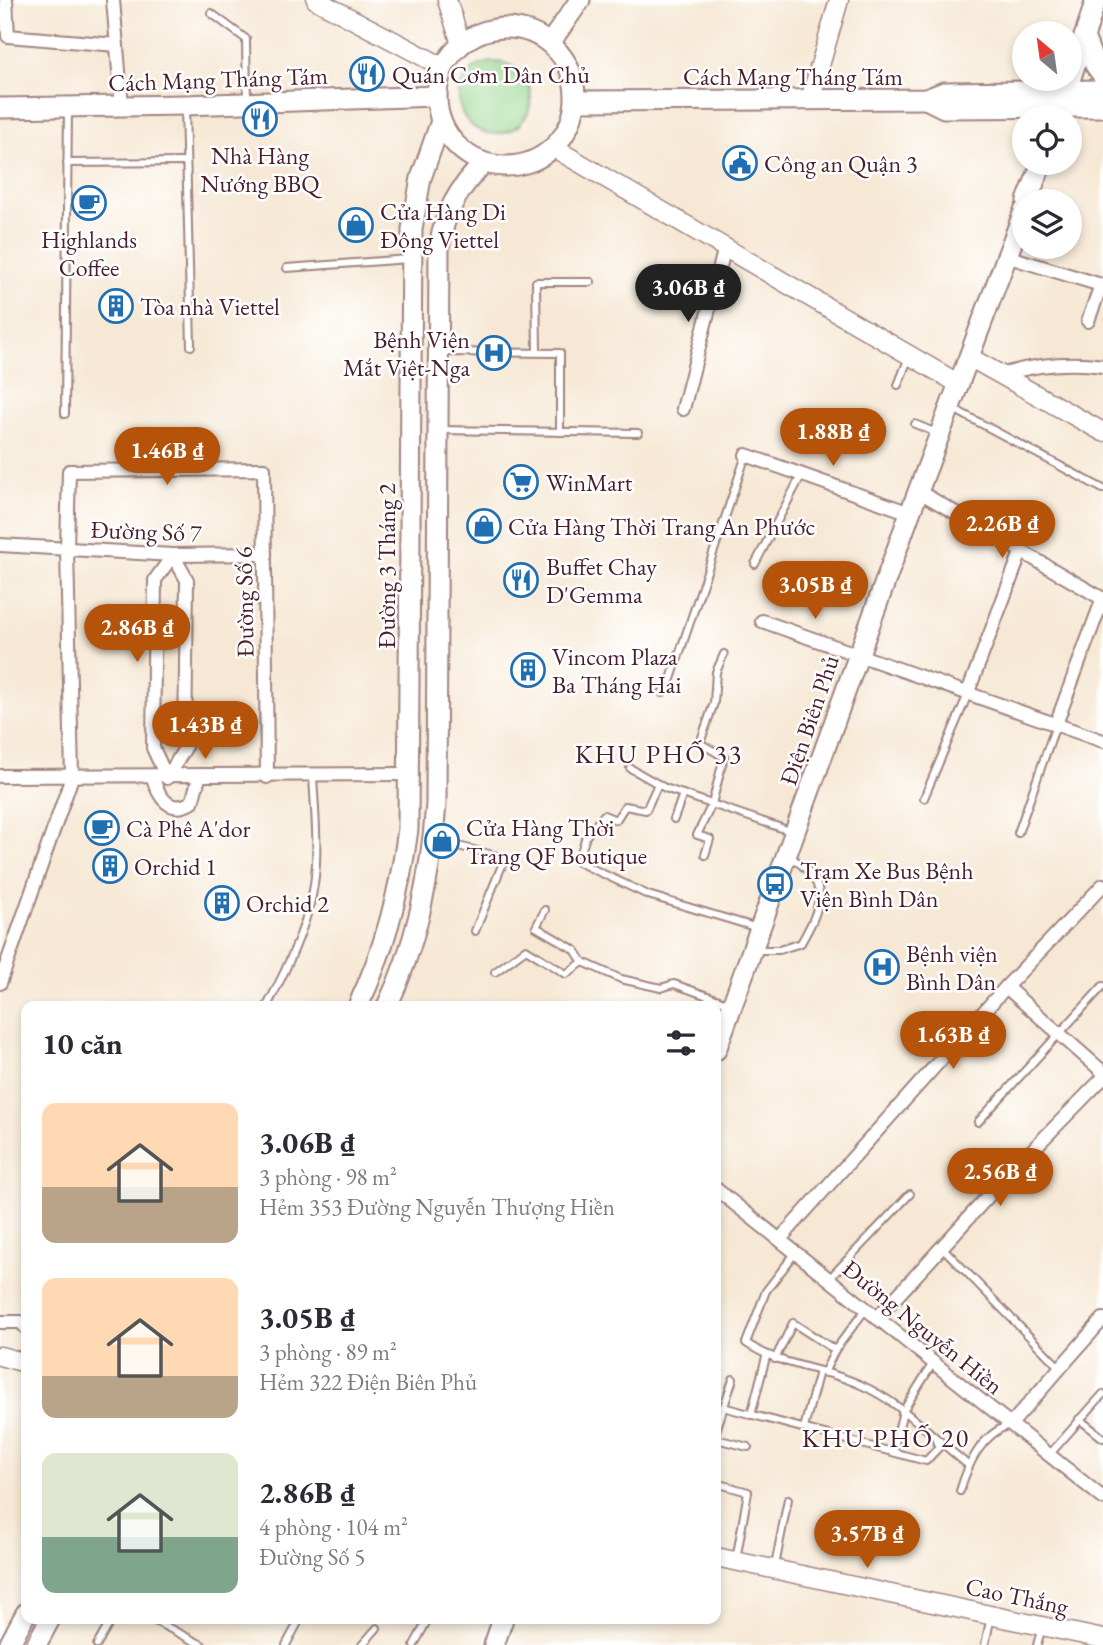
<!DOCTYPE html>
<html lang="vi">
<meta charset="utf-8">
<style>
:root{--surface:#fff;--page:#f2f2f3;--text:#2b2b33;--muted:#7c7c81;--accent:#b45309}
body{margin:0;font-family:"EB Garamond",serif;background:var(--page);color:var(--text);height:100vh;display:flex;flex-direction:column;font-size:26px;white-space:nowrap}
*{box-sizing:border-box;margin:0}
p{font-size:23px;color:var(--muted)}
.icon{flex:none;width:38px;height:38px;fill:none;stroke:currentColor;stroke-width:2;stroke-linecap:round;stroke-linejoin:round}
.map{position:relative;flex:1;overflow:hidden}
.side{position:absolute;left:21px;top:1001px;width:700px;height:623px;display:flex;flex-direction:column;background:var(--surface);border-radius:14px;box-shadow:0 4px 10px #0003}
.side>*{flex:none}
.needle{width:46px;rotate:331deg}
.buttons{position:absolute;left:1012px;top:21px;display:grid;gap:14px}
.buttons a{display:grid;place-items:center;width:70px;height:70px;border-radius:50%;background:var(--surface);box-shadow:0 4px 10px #0003;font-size:35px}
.price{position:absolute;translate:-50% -60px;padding:0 16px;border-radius:24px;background:var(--accent);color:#fff;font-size:23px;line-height:46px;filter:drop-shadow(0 2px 4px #0008)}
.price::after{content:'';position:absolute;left:50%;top:42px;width:21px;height:16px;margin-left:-10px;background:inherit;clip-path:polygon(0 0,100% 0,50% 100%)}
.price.on{background:#222;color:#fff}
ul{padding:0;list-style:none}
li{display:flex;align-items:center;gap:21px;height:175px;padding:0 21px}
li span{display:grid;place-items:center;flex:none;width:196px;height:140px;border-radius:14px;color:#555}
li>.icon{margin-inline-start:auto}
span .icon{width:84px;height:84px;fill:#fffc;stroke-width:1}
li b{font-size:30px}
h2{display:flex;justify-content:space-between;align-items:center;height:84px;padding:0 21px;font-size:30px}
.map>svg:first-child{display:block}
.green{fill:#94d48a;stroke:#6f7a5a;stroke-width:2}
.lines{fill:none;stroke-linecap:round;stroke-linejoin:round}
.lane-casing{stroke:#a08480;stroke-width:10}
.street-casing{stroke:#a08480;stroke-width:16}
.secondary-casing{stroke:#a08480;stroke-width:21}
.primary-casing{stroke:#a08480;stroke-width:23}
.lane{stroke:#fff;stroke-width:6}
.street{stroke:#fff;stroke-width:12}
.secondary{stroke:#fff;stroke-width:18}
.primary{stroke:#fff;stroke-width:19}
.labels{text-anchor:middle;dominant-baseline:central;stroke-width:5;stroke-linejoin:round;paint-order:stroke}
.poi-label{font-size:24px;fill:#4a1f2b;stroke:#fff;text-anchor:start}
.street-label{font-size:24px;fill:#4a1f2b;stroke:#fff}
.neighbourhood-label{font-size:26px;letter-spacing:2px;fill:#4a1f2b;stroke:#fff}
</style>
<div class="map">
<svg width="1103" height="1645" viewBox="0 0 1103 1645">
<rect width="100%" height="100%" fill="#fff"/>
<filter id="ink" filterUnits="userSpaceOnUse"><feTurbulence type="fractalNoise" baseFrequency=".0143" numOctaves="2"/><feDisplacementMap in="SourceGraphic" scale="14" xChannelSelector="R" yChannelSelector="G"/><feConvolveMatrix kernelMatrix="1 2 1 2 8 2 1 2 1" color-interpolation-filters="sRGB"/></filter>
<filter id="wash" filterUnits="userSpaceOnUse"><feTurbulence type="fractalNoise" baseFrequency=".00686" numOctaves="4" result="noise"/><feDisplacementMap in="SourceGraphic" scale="28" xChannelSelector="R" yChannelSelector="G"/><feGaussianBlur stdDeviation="1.57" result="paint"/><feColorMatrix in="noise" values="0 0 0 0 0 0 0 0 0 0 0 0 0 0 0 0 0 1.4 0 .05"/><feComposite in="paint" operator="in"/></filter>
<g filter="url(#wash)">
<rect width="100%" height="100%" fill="#f6e8d4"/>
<!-- green -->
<circle class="green" cx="495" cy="98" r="36"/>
</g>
<g filter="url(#ink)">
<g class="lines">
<!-- lane casing -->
<g class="lane-casing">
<g id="lane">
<polyline points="211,13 246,39 247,101"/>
<polyline points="185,106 191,346"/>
<polyline points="67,163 186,162"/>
<polyline points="287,268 409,259"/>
<polyline points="537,351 536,282 591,282"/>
<polyline points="440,352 560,353 560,432"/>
<polyline points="898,385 909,357"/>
<polyline points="952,408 1103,489"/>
<polyline points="65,414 68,109"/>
<polyline points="915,424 939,434"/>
<polyline points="439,430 638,433"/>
<polyline points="755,564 802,474"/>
<polyline points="662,693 671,679 746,455"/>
<polyline points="630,768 665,788 793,832"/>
<polyline points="658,784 646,810 625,806 616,820 604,815 586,836 578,862 648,895 758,928"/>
<polyline points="924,798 968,694"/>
<polyline points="674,819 683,794"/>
<polyline points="1018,833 1056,725"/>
<polyline points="435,840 505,858 475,931"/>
<polyline points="705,855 710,839 697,835 712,804 724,757 700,743 714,703 716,672 724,654"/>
<polyline points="545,910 536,927 575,950 583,962 621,979 661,988 674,984 730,1004"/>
<path d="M754,950H779L801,943C823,904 831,882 789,856"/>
<polyline points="495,972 526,949 566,974 583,962"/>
<path d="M267,1006C286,971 303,935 312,896C320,858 315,815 313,776"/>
<polyline points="978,1122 1103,986"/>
<polyline points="942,1247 1059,1367"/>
<path d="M796,1252L766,1291L746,1343C781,1367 823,1367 861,1385C902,1403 934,1438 968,1465"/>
<polyline points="829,1279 910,1194"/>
<polyline points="775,1359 793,1323 835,1350"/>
<polyline points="824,1373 835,1350 866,1309"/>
<polyline points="723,1407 926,1461 939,1447 936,1441"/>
<polyline points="751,1415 766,1357"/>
<polyline points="1079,1419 1103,1438"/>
<polyline points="804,1428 819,1371"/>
<polyline points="716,1431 733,1379"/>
<polyline points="716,1439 748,1447"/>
<polyline points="893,1452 903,1411 933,1363"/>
<polyline points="1049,1455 1103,1394"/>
<polyline points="716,1483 748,1492 736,1560"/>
<path d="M960,1491C968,1464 981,1435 1009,1425"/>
<polyline points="775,1566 788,1499"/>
<polyline points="151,1619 202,1645"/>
<polyline points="97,1645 112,1619"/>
<polyline points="286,1645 300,1619"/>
<polyline points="362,1645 377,1628"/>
<polyline points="414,1645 428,1619"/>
<polyline points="985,1645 991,1616"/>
<polyline points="1037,1645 1042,1627"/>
</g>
</g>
<!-- street casing -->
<g class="street-casing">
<g id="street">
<polyline points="6,0 8,36 117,45"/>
<polyline points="113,0 122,106"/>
<polyline points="1006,256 1101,285 1088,321"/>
<path d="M1001,375C1034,365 1068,361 1103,366"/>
<polyline points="683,409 725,247"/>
<polyline points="746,455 910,513"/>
<polyline points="918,491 1103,599"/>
<polyline points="0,545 173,555 265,554"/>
<polygon points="173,555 187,580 185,748 167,778 153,748 155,580"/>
<polyline points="762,621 1103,741"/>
<polyline points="968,692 1021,552"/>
<polyline points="1056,724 1103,598"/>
<polyline points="0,776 409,774"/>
<path d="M153,778C159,798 170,815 192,802L199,778"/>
<polyline points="0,983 72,777 67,549 69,471 264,469 267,777"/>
<polyline points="1006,987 1103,1072"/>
<polyline points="716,1189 1103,1498"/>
<polyline points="781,1238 1006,987 1103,885"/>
<polyline points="877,1318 1004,1179 1103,1078"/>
<polyline points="0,1322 21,1322 26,1328"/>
<polyline points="1011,1424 1103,1319"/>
</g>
</g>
<!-- secondary casing -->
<g class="secondary-casing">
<g id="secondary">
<polyline points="316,0 443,67"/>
<polyline points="447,0 461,44"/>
<polyline points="810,100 839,0"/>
<polyline points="554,148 959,384"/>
<polyline points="969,357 1103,432"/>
<polyline points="0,1356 26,1363"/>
<polyline points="716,1557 1103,1639"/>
</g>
</g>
<!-- primary casing -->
<g class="primary-casing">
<g id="primary">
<circle cx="506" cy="97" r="69"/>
<polyline points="1084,37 1095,65 1103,76"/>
<polyline points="550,43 580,0"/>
<polyline points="926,99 944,108 1103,107"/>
<polyline points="1064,99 1096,0"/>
<polyline points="576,101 926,99 944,92 1103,90"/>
<polyline points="0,108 185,105 436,96"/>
<polyline points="1027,201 1042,163"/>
<path d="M358,1006C385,949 400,892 408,829L412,229L421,178L441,121"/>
<path d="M387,1006C418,942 431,874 436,804L439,247C444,213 459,187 484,163"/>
<polyline points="716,1050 910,513 1024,211"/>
<polyline points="9,1645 26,1613"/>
<polyline points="36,1645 50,1619"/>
<polyline points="494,1645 503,1619"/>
</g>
</g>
<!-- lane -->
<use href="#lane" class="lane"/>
<!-- street -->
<use href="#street" class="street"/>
<!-- secondary -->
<use href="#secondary" class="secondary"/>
<!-- primary -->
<use href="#primary" class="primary"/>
</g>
</g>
<!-- icons -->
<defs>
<g id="restaurant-ring" transform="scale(1.75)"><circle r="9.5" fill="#fff" stroke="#1f6fb2" stroke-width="1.5"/><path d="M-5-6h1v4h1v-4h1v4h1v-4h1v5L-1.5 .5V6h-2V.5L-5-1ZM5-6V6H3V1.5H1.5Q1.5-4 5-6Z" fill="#1f6fb2"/></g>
<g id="civic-ring" transform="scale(1.75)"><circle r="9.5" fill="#fff" stroke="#1f6fb2" stroke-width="1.5"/><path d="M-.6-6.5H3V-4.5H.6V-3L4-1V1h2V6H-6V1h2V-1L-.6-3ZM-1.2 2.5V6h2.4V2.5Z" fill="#1f6fb2"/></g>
<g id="cafe-ring" transform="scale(1.75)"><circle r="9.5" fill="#fff" stroke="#1f6fb2" stroke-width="1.5"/><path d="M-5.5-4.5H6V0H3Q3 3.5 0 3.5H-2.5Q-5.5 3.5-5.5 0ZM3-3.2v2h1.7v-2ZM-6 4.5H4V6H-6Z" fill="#1f6fb2"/></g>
<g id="shop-ring" transform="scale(1.75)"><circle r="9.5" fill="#fff" stroke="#1f6fb2" stroke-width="1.5"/><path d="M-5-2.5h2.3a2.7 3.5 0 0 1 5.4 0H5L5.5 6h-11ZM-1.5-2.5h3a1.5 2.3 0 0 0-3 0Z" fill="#1f6fb2"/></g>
<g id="building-ring" transform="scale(1.75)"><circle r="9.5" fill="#fff" stroke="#1f6fb2" stroke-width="1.5"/><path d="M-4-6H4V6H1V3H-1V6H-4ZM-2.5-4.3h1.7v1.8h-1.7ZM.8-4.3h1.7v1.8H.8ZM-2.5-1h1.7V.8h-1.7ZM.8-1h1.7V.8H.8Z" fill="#1f6fb2"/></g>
<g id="hospital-ring" transform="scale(1.75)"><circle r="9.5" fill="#fff" stroke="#1f6fb2" stroke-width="1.5"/><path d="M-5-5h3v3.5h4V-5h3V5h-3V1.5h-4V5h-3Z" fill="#1f6fb2"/></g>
<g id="supermarket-ring" transform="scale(1.75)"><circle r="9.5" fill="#fff" stroke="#1f6fb2" stroke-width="1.5"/><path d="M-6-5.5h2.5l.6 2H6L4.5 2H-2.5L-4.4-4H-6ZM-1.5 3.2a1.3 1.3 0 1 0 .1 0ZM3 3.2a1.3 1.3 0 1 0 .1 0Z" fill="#1f6fb2"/></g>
<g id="bus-ring" transform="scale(1.75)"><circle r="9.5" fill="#fff" stroke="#1f6fb2" stroke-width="1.5"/><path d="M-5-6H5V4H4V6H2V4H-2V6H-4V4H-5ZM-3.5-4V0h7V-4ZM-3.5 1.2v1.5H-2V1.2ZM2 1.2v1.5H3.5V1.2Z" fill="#1f6fb2"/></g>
</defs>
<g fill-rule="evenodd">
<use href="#restaurant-ring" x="367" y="74"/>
<use href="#restaurant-ring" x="260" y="119"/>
<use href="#civic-ring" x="740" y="163"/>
<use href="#cafe-ring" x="89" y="203"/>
<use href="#shop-ring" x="356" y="225"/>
<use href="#building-ring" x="116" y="306"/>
<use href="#hospital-ring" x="494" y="353"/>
<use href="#supermarket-ring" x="521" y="482"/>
<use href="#shop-ring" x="484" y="526"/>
<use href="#restaurant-ring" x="521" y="580"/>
<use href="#building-ring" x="528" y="670"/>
<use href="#cafe-ring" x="102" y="828"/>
<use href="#shop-ring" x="442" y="841"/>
<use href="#building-ring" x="110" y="866"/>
<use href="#bus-ring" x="775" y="884"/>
<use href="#building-ring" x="222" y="903"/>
<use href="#hospital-ring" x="882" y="967"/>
</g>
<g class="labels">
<!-- poi labels -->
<g class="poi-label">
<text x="392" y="74">Quán Cơm Dân Chủ</text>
<text x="260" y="155" text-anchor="middle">Nhà Hàng<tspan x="260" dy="28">Nướng BBQ</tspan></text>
<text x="764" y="163">Công an Quận 3</text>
<text x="380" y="211">Cửa Hàng Di<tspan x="380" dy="28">Động Viettel</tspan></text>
<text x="89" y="239" text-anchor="middle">Highlands<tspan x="89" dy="28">Coffee</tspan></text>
<text x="140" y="306">Tòa nhà Viettel</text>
<text x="470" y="339" text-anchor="end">Bệnh Viện<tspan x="470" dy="28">Mắt Việt-Nga</tspan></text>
<text x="546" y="482">WinMart</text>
<text x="508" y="526">Cửa Hàng Thời Trang An Phước</text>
<text x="546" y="566">Buffet Chay<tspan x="546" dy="28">D'Gemma</tspan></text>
<text x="552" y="656">Vincom Plaza<tspan x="552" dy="28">Ba Tháng Hai</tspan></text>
<text x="466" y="827">Cửa Hàng Thời<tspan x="466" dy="28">Trang QF Boutique</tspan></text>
<text x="126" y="828">Cà Phê A'dor</text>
<text x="134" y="866">Orchid 1</text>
<text x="800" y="870">Trạm Xe Bus Bệnh<tspan x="800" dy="28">Viện Bình Dân</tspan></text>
<text x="246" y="903">Orchid 2</text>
<text x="906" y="953">Bệnh viện<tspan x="906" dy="28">Bình Dân</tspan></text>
</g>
<!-- street labels -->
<g class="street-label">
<text x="793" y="76">Cách Mạng Tháng Tám</text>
<text transform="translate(218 79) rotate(-2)">Cách Mạng Tháng Tám</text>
<text transform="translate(146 531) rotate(2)">Đường Số 7</text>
<text transform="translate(386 566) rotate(-90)">Đường 3 Tháng 2</text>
<text transform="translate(244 602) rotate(-91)">Đường Số 6</text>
<text transform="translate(809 720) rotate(-71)">Điện Biên Phủ</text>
<text transform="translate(923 1327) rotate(39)">Đường Nguyễn Hiền</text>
<text transform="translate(1017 1596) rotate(12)">Cao Thắng</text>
</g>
<!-- neighbourhood labels -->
<g class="neighbourhood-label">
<text x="659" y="754">KHU PHỐ 33</text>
<text x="886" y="1438">KHU PHỐ 20</text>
</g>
</g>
</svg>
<div class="buttons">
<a><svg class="needle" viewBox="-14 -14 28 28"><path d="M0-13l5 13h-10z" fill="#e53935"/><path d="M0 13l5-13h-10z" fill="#7c7c81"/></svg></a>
<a><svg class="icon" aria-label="locate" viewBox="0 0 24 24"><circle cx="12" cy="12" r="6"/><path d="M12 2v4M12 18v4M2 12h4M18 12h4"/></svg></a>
<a><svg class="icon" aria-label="layers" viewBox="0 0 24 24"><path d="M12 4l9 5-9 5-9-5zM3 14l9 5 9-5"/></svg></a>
</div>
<b class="price on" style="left:688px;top:324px">3.06B ₫</b>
<b class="price" style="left:833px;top:468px">1.88B ₫</b>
<b class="price" style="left:167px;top:487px">1.46B ₫</b>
<b class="price" style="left:1002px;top:560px">2.26B ₫</b>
<b class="price" style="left:815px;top:621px">3.05B ₫</b>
<b class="price" style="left:137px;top:664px">2.86B ₫</b>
<b class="price" style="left:205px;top:761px">1.43B ₫</b>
<b class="price" style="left:953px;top:1071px">1.63B ₫</b>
<b class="price" style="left:1000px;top:1208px">2.56B ₫</b>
<b class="price" style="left:867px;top:1570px">3.57B ₫</b>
<section class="side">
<h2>10 căn<svg class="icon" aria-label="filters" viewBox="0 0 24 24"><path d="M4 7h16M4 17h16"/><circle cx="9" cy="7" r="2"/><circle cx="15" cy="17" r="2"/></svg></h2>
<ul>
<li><span style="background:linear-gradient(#ffd9b3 60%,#b9a48a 0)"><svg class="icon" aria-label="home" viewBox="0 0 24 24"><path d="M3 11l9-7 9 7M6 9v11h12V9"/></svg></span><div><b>3.06B ₫</b><p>3 phòng · 98 m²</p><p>Hẻm 353 Đường Nguyễn Thượng Hiền</p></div></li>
<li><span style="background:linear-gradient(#ffd9b3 70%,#b9a48a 0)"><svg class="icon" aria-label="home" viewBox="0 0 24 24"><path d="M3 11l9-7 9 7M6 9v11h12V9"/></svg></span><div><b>3.05B ₫</b><p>3 phòng · 89 m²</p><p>Hẻm 322 Điện Biên Phủ</p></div></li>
<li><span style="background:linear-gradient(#dfe7d0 60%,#7fa58c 0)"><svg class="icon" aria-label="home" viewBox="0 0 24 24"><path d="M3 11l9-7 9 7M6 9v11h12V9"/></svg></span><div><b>2.86B ₫</b><p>4 phòng · 104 m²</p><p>Đường Số 5</p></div></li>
</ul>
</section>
</div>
